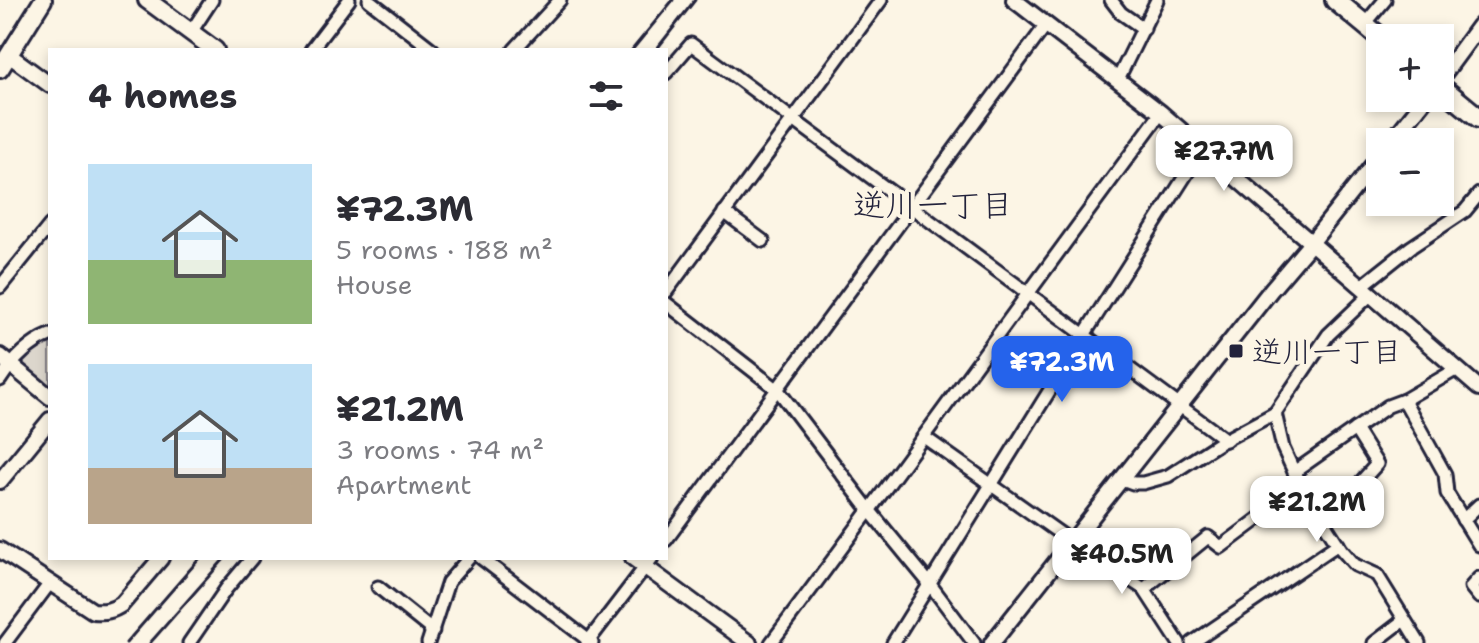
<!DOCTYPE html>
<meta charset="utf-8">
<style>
:root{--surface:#fff;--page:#f2f2f3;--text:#2b2b33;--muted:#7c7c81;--accent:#2563eb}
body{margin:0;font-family:"Shantell Sans","Klee One",sans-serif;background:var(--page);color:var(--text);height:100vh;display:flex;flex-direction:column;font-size:30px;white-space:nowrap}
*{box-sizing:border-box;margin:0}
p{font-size:26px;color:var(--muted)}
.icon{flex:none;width:44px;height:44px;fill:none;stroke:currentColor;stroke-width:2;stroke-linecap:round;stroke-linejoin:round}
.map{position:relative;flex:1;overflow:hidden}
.panel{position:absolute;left:48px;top:48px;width:620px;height:512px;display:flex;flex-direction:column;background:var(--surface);border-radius:0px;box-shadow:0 4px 12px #0003}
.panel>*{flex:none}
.fabs{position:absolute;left:1366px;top:24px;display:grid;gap:16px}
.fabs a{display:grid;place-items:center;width:88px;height:88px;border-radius:0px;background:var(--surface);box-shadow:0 4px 12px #0003;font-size:40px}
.price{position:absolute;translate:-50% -68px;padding:0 18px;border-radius:16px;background:#fff;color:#222;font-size:26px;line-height:52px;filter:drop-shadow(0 2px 4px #0008)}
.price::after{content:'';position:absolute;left:50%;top:48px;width:24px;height:18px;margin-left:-12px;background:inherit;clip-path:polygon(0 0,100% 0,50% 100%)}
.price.selected{background:var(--accent);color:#fff}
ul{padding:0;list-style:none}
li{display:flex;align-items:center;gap:24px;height:200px;padding:0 40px}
li span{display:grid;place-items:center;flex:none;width:224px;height:160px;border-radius:0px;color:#555}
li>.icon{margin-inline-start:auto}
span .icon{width:96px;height:96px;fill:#fffc;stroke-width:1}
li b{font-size:34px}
h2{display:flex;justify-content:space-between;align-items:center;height:96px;padding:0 40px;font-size:34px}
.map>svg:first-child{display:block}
.green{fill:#dcd6cc;stroke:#7f7c84;stroke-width:2}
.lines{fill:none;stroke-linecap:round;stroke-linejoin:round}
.minor-casing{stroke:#22223b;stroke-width:17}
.tertiary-casing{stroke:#22223b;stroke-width:20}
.secondary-casing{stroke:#22223b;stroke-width:22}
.primary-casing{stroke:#22223b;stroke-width:24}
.minor{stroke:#fcf5e5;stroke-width:11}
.tertiary{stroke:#fcf5e5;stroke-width:14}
.secondary{stroke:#fcf5e5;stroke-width:16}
.primary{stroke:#fcf5e5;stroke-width:18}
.rail{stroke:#22223b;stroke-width:3}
.poi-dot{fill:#22223b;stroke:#fcf5e5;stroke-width:3}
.labels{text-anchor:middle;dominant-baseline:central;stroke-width:8;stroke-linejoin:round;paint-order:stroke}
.poi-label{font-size:30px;fill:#22223b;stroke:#fcf5e5;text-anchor:start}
.neighbourhood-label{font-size:32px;fill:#22223b;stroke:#fcf5e5}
</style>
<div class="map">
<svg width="1479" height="643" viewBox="0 0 1479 643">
<rect width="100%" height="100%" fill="#fcf5e5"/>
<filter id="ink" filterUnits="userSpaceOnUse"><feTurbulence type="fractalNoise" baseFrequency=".0125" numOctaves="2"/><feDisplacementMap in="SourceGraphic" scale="16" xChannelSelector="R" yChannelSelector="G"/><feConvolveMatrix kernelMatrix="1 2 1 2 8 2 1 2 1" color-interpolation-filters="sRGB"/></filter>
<g filter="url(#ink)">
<!-- green -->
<polygon class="green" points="50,335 50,397 11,364"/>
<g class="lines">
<!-- minor casing -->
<g class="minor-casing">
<g id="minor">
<polyline points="369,0 433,50"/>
<polyline points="1111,0 1121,13 1144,29"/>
<polyline points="1364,25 1385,0"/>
<polyline points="191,32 212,0"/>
<polyline points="311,50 349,0"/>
<polyline points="514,50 560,0"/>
<polyline points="666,73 691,44 1226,440"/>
<polyline points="1118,79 1157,0"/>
<polyline points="724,212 763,241"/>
<polyline points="1362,286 1411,247 1465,211 1479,194"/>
<polyline points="0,287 50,225"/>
<polyline points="666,292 881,0"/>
<polyline points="666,303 778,390 870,511 929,583 974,643"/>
<path d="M0,380C13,360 28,344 50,335"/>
<polyline points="1404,400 1445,474 1447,493 1479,545"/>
<polyline points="1275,413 1283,448 1301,487 1341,549 1355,565 1377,575 1419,643"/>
<polyline points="924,437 1072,542 1144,589 1179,643"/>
<polyline points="1294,472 1388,406 1404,400 1457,369"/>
<polyline points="1122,479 1133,483 1143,483 1168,476 1219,443 1275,413 1328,335 1370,295"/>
<polyline points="1463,520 1479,505"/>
<polyline points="1324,523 1377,464 1355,429"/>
<polyline points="666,540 1046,25"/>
<polyline points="481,558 592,643"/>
<polyline points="1479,578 1471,587 1479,597"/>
<polyline points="378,587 433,631"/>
<polyline points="1144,589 1208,537 1221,547 1301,487"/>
<polyline points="5,643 50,583"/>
<polyline points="189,643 226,589 252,558"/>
<polyline points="428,643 448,582 469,558"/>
<polyline points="587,643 652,558"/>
<path d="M771,643C903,467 1030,289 1161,113"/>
<polyline points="893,643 1084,335 1203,148"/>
<polyline points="1192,643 1338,544"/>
<polyline points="1374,643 1404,620"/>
</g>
</g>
<!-- tertiary casing -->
<g class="tertiary-casing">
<g id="tertiary">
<polyline points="1014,0 1161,113 1479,388"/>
<polyline points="9,55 50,85"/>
<polyline points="1440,79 1479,26"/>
<polyline points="1391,142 1426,98"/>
<polyline points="0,356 50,397"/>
<polyline points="0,481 50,420"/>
<path d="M0,550L93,611C105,612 112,611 122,604L161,558"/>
<polyline points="633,558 749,643"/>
<polyline points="992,643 1271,290 1311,243 1380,156"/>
</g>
</g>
<!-- secondary casing -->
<g class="secondary-casing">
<g id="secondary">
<polyline points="147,0 215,50"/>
<polyline points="0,69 43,0"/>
</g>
</g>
<!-- primary casing -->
<g class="primary-casing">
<g id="primary">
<polyline points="1335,0 1381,38"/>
<polyline points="1440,86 1479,118"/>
</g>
</g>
<!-- minor -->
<use href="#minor" class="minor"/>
<!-- tertiary -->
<use href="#tertiary" class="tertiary"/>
<!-- secondary -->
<use href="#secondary" class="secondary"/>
<!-- primary -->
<use href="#primary" class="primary"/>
<!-- rail -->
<g class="rail">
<polyline points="632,50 673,0"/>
<polyline points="656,50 695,0"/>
<polyline points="126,643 200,558"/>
<polyline points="150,643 225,558"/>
</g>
</g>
</g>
<!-- markers -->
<rect class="poi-dot" x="1228" y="343" width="16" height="16" rx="4"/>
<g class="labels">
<!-- poi labels -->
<g class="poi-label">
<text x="1252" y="351">逆川一丁目</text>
</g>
<!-- neighbourhood labels -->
<g class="neighbourhood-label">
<text x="933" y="204">逆川一丁目</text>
</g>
</g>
</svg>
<div class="fabs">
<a>+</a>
<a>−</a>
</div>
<b class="price" style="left:1224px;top:193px">¥27.7M</b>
<b class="price selected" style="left:1062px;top:404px">¥72.3M</b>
<b class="price" style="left:1317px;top:544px">¥21.2M</b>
<b class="price" style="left:1122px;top:596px">¥40.5M</b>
<section class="panel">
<h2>4 homes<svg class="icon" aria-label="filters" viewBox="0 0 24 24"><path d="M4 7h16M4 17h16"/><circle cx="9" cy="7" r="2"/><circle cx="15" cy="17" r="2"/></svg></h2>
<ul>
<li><span style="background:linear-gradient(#bfe0f5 60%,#8fb573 0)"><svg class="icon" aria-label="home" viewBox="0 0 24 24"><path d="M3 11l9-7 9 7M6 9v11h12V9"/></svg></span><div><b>¥72.3M</b><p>5 rooms · 188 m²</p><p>House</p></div></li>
<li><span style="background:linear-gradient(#bfe0f5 65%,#b9a48a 0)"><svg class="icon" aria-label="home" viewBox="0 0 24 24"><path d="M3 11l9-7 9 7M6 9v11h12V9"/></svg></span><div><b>¥21.2M</b><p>3 rooms · 74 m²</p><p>Apartment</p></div></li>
</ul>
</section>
</div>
